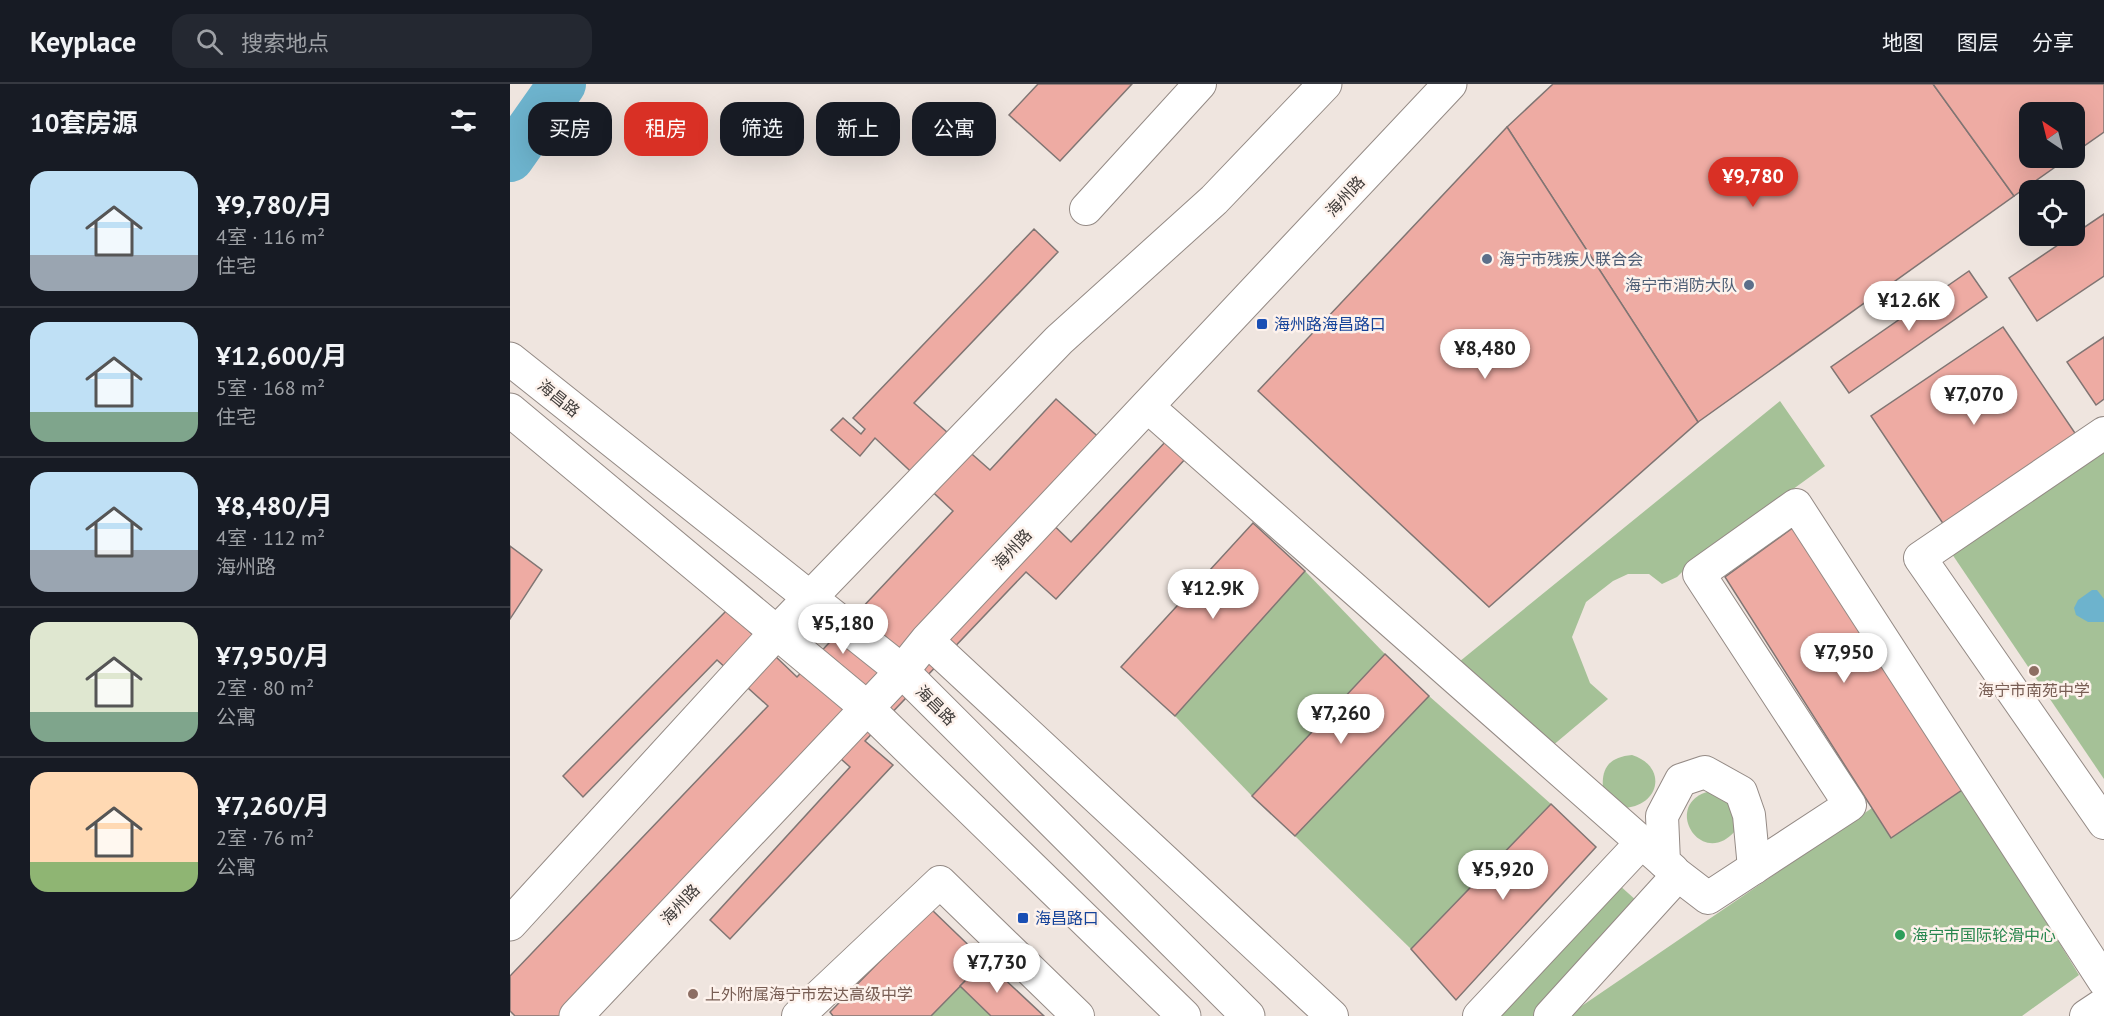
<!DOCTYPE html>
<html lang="zh">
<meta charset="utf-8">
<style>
:root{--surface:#171b24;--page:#242831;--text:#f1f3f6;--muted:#9ea1a6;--line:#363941;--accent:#d93025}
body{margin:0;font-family:"PT Sans","Noto Sans SC",sans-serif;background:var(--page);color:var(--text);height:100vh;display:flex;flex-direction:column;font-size:22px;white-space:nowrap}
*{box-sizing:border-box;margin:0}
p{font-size:20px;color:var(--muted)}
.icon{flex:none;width:33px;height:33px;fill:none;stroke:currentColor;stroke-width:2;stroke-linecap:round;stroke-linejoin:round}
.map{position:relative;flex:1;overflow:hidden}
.details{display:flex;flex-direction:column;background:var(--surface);width:510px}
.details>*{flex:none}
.guide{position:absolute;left:18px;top:18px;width:570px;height:54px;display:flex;gap:12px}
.needle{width:39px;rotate:325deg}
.tools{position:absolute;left:1509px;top:18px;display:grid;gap:12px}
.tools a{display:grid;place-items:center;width:66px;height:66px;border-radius:12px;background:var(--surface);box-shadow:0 6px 24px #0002;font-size:30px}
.price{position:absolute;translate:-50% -51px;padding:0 14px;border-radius:21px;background:#fff;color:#222;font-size:20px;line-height:39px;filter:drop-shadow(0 2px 3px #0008)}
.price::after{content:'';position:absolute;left:50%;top:36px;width:18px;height:14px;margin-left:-9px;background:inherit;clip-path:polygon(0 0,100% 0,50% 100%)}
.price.selected{background:var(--accent);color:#fff}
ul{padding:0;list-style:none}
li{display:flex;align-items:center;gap:18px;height:150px;padding:0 30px}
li+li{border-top:2px solid var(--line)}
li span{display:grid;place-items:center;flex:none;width:168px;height:120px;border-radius:18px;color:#555}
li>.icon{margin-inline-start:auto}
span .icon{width:72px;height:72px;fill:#fffc;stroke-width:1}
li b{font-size:26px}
h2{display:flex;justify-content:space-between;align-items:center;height:72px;padding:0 30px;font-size:26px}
.chip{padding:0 21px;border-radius:18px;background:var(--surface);box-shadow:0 6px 24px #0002;font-size:21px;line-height:54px}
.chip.selected{background:var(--accent);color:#fff}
header{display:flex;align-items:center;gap:36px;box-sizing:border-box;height:84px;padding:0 30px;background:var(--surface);border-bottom:2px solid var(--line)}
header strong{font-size:28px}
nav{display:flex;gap:33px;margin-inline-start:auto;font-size:21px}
.search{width:420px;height:54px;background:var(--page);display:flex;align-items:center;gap:15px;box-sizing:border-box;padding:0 21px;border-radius:18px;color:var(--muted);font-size:22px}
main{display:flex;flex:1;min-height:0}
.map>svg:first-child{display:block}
.green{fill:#a5c197}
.water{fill:#6db3cd}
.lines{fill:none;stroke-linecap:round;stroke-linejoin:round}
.river{stroke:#6db3cd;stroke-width:48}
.building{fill:#eeaba3;stroke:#807573;stroke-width:1.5}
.minor-casing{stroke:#948a85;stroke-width:34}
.major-casing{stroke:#948a85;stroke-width:35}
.minor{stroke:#fff;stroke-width:32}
.major{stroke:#fff;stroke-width:33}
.service-dot{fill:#5c6f8a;stroke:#fdf2ec;stroke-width:2}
.transit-dot{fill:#1a4fb4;stroke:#fdf2ec;stroke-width:2}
.education-dot{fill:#8d6e63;stroke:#fdf2ec;stroke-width:2}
.leisure-dot{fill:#2e9e5b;stroke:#fdf2ec;stroke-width:2}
.labels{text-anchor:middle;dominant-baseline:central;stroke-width:5;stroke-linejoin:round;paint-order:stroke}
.street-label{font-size:16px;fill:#3e3a38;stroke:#fdf2ec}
.service-label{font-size:16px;fill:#4e5e75;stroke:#fdf2ec;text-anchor:start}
.transit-label{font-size:16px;fill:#164399;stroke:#fdf2ec;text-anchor:start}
.education-label{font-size:16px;fill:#785e54;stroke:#fdf2ec}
.leisure-label{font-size:16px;fill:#27864d;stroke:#fdf2ec;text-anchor:start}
</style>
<header>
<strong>Keyplace</strong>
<div class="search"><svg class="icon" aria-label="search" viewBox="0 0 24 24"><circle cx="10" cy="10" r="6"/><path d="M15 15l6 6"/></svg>搜索地点</div>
<nav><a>地图</a><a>图层</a><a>分享</a></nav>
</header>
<main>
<section class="details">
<h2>10套房源<svg class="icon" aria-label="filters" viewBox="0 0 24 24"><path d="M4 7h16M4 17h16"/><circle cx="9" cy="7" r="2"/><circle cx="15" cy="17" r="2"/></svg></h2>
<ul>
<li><span style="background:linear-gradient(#bfe0f5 70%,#9aa5b1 0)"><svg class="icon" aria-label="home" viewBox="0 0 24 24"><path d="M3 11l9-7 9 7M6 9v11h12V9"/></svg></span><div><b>¥9,780/月</b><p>4室 · 116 m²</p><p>住宅</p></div></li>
<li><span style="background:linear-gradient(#bfe0f5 75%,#7fa58c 0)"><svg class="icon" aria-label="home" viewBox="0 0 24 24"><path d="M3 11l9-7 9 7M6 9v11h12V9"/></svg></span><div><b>¥12,600/月</b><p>5室 · 168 m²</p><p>住宅</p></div></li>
<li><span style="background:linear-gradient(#bfe0f5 65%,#9aa5b1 0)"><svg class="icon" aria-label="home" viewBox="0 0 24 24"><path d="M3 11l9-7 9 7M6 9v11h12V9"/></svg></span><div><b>¥8,480/月</b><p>4室 · 112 m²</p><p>海州路</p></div></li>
<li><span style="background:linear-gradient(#dfe7d0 75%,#7fa58c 0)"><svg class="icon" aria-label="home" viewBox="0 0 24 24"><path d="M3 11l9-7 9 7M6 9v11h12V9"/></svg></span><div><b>¥7,950/月</b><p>2室 · 80 m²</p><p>公寓</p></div></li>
<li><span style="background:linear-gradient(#ffd9b3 75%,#8fb573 0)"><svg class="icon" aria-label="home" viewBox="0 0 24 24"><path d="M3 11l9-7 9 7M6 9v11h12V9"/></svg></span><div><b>¥7,260/月</b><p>2室 · 76 m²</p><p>公寓</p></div></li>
</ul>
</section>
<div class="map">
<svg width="1594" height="932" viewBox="0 0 1594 932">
<rect width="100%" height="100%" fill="#efe5df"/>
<!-- green -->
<g class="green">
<polygon points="1270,317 1315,382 1181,479 1167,493 1152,500 1139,490 1118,490 1103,497 1076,518 1062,553 1080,599 1098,615 1035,668 944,582"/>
<polygon points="1594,365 1594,695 1442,470"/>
<polygon points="795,487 875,570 742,712 665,632"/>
<polygon points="919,612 1041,720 901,865 785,752"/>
<path d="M1122,671C1157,682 1151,721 1115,724L1093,705C1091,683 1100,673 1122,671Z"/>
<polygon points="1455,704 1569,891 1512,932 1057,932 1362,724 1381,754"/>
<path d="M1206,706L1225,717L1226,746C1190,789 1147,714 1206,706Z"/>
<polygon points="1108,800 1128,818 1025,932 989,932"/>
<polygon points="450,902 481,932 421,932"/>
</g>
<!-- water -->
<polygon class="water" points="1582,506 1587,506 1594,515 1594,538 1578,538 1566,531 1564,524 1568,516"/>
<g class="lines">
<!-- river -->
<polyline class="river" points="0,74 52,0"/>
</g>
<!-- building -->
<g class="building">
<polygon points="528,0 622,0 550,77 499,31"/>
<polygon points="1043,0 1423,0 1504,112 1188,338 997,43"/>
<polygon points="1423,0 1594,0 1594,48 1564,69 1564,28 1520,28 1520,74 1558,74 1504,112"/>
<polygon points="997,43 1188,338 979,523 748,307"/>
<polygon points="1594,130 1594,192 1527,237 1499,194"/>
<polygon points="524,145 548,168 404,319 480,386 546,315 594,358 530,428 561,458 658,355 677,373 546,515 516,488 355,657 383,681 220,855 200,836 340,683 313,659 57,932 5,932 0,927 0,892 258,622 207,576 73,713 53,692 217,526 287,593 443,427 365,354 350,372 321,346 333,334 351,350 355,345 343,334"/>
<polygon points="1459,187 1477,213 1339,309 1321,283"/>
<polygon points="1493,243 1567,352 1434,441 1361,332"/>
<polygon points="1594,253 1594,315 1586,321 1557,278"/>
<polygon points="743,439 795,487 665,632 611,583"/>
<polygon points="1284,443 1455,704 1381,754 1215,493"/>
<polygon points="0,462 32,486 0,535"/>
<polygon points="875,570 919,612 785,752 742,712"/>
<polygon points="1041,720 1086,763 946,916 901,865"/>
<polygon points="421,825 475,877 421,932 323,932 320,928"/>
<polygon points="475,877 534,932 481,932 450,902"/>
</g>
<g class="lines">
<!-- minor casing -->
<g class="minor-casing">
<g id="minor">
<polyline points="576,125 690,0"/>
<polyline points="637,322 1154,778"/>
<polyline points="1594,349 1410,474 1594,739"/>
<polyline points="417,556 822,932"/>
<polyline points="1163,786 1154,778 1152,732 1171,696 1195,688 1231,708 1239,731 1244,784"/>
<polyline points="288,932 430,798 568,932"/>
<polyline points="969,932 1132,758"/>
<polyline points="1040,932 1168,791 1198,814 1340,721 1189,490 1286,421 1594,897"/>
<polyline points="1576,932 1594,920"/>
</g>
</g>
<!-- major casing -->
<g class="major-casing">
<g id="major">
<polyline points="0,275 392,587 738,932"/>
<polyline points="0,326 356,623 674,932"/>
<polyline points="0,840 266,549 549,256 704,116 815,0"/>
<polyline points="66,932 392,587 417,556 940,0"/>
</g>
</g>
<!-- minor -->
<use href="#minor" class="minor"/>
<!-- major -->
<use href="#major" class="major"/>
</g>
<!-- markers -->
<g class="service-dot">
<circle cx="977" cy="175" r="6"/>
<circle cx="1239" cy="201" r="6"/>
</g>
<g class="transit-dot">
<rect x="746" y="234" width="12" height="12" rx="3"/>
<rect x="507" y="828" width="12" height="12" rx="3"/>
</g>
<g class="education-dot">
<circle cx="1524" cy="587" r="6"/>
<circle cx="183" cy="910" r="6"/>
</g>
<circle class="leisure-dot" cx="1390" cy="851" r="6"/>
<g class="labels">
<!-- street labels -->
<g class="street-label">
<text transform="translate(835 112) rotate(-47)">海州路</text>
<text transform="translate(49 314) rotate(39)">海昌路</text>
<text transform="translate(502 465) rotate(-47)">海州路</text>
<text transform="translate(426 621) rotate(45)">海昌路</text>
<text transform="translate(170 820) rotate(-47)">海州路</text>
</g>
<!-- service labels -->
<g class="service-label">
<text x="989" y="175">海宁市残疾人联合会</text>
<text x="1227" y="201" text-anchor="end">海宁市消防大队</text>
</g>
<!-- transit labels -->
<g class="transit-label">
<text x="764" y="240">海州路海昌路口</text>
<text x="525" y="834">海昌路口</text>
</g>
<!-- education labels -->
<g class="education-label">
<text x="1524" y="606">海宁市南苑中学</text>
<text x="195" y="910" text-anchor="start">上外附属海宁市宏达高级中学</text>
</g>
<!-- leisure labels -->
<g class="leisure-label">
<text x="1402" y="851">海宁市国际轮滑中心</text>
</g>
</g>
</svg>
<div class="tools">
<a><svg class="needle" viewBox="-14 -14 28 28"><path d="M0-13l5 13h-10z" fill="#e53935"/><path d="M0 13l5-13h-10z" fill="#9ea1a6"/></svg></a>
<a><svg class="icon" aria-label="locate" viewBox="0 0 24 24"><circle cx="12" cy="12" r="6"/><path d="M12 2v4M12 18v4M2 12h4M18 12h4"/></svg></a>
</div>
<b class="price selected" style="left:1243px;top:124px">¥9,780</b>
<b class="price" style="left:1399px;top:248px">¥12.6K</b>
<b class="price" style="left:975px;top:296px">¥8,480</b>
<b class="price" style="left:1464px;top:342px">¥7,070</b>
<b class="price" style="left:703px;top:536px">¥12.9K</b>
<b class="price" style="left:333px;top:571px">¥5,180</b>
<b class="price" style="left:1334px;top:600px">¥7,950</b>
<b class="price" style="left:831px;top:661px">¥7,260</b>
<b class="price" style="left:993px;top:817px">¥5,920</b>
<b class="price" style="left:487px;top:910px">¥7,730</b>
<div class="guide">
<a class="chip">买房</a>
<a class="chip selected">租房</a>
<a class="chip">筛选</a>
<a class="chip">新上</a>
<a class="chip">公寓</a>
</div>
</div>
</main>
